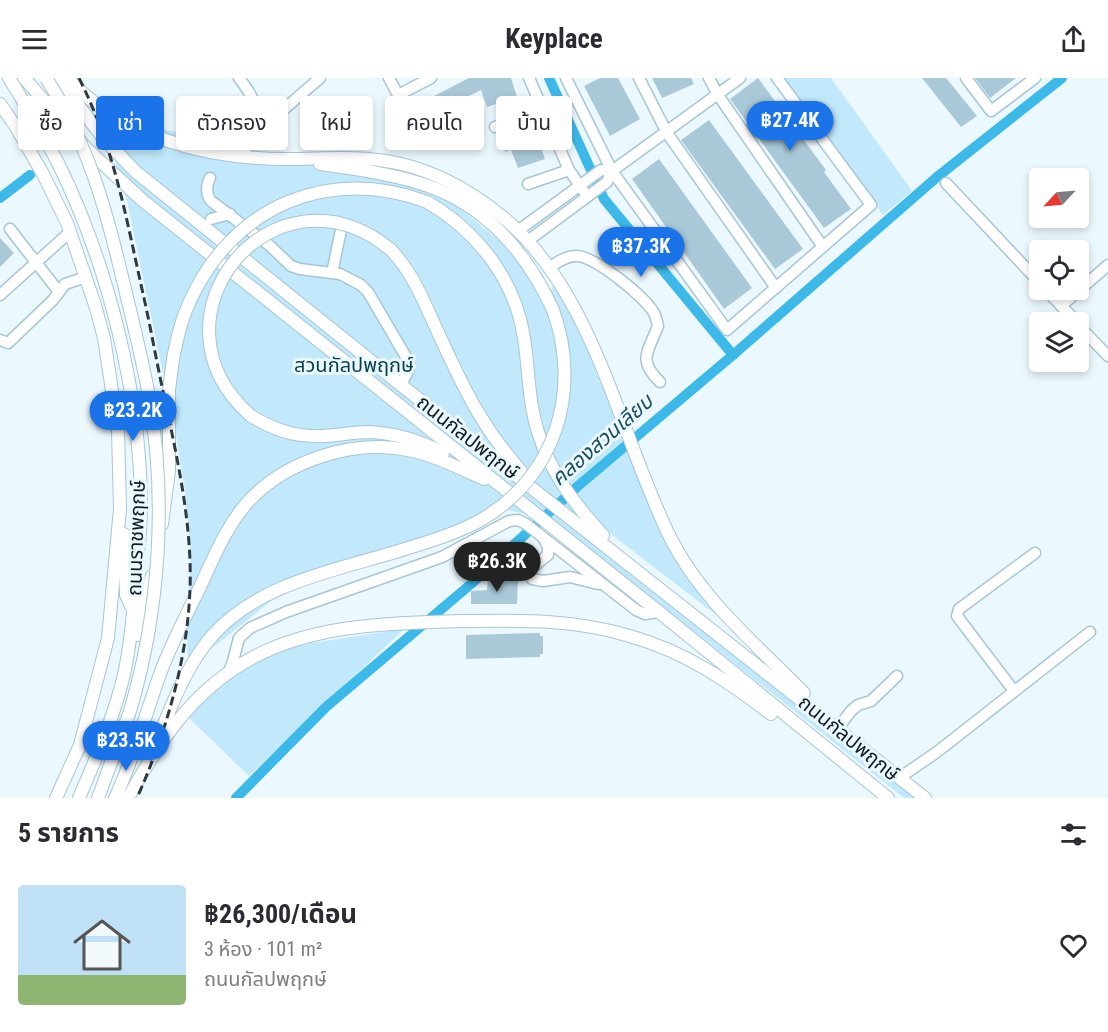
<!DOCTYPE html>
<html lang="th">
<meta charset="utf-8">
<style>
:root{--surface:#fff;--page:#f2f2f3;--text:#2b2b33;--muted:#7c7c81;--line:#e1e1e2;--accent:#1a73e8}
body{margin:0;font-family:"Roboto Condensed","Noto Sans Thai",sans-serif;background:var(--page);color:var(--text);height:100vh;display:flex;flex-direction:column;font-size:22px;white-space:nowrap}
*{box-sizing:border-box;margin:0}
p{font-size:20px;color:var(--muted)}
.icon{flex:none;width:33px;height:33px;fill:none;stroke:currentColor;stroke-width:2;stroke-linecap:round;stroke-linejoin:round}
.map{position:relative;height:720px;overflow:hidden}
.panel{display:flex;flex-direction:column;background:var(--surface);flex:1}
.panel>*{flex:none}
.banner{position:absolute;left:18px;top:18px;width:600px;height:54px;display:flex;gap:12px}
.needle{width:39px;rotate:244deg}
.tools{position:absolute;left:1029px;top:90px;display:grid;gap:12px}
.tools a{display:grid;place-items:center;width:60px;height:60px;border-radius:6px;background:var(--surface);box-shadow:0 3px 9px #0003;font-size:30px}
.price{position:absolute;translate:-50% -51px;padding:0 14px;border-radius:21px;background:var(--accent);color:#fff;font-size:20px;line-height:39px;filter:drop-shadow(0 2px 3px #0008)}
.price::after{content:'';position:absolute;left:50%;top:36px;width:18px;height:14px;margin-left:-9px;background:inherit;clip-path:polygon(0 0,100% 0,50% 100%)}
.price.active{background:#222;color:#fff}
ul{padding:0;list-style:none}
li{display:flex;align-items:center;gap:18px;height:150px;padding:0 18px}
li+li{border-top:2px solid var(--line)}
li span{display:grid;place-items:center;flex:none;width:168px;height:120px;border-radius:6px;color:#555}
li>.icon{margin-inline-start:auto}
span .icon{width:72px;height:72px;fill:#fffc;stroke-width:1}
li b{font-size:26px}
h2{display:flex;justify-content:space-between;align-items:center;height:72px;padding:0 18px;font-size:26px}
.tag{padding:0 21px;border-radius:6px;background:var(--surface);box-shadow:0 3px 9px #0003;font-size:21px;line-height:54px}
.tag.active{background:var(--accent);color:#fff}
header{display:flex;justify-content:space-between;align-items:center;height:78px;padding:0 18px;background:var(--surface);font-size:27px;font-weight:700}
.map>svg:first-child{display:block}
.green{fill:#c1e8fb}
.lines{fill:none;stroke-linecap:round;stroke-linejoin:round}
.canal{stroke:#3cb9e9;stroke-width:10}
.building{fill:#aac9d8}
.minor-casing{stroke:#a7c6d5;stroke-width:13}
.major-casing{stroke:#a7c6d5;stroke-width:14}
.minor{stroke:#fff;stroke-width:10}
.major{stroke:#fff;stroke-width:12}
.rail{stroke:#2e3a40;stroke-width:3;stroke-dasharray:9 4.5;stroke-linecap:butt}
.major-bridge-casing{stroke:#a7c6d5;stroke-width:14;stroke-linecap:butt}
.major-bridge{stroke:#fff;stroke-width:12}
.labels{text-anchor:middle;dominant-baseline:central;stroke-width:6;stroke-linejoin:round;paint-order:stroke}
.park-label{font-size:20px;fill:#053d50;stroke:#ebf8fe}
.street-label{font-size:20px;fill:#101c22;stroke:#ebf8fe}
.water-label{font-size:21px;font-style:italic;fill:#1c4e62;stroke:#ebf8fe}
</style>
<header><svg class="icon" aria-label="menu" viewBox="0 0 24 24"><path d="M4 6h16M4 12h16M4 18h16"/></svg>Keyplace<svg class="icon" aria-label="share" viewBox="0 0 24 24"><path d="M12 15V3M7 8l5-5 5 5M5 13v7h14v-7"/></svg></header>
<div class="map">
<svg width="1108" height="720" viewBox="0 0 1108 720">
<rect width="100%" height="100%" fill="#ebf8fe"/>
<!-- green -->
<g class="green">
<polygon points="782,0 831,0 912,113 883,137"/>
<polygon points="121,42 438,112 520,180 546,216 559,202 648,403 705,523 720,540 611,456 574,447 915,720 904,720 555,443 499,430 402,472 286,511 196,583 188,591 187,555 191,475 185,412 176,357 127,123 111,69"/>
<polygon points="404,551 249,698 188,639 221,607 262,580 286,569"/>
</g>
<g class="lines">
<!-- canal -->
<g class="canal">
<polyline points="549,0 604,121 733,277"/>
<polyline points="0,120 30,97"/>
<polyline points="236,720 326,629 471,506 578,408 733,277 937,99 1062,0"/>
</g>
</g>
<!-- building -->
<g class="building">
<polygon points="469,0 511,0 517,19 487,29 481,12 412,46 405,33"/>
<polygon points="600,0 618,0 640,41 610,58 584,8"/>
<polygon points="652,0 691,0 694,6 662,20"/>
<polygon points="758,0 826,92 824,94 851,131 824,150 730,21"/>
<polygon points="922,0 946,0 977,38 961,49"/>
<polygon points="975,0 1016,0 990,20"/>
<polygon points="709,42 803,171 775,191 681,62"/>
<polygon points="530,50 538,68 540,67 545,81 518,90 511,72 505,74 501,61"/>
<polygon points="659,81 752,210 724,231 632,101"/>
<polygon points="0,160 14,175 0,189"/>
<polygon points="488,500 518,501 517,526 471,526 471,513 487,512"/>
<polygon points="540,555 540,558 543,558 543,576 540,576 540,579 466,581 466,557"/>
</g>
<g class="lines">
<!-- minor casing -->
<g class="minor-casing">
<g id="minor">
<path d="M239,0C245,8 257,23 255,34C254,43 252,49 253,58L241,79"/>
<polyline points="389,0 398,17 431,0"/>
<polyline points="529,0 569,92 587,118"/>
<polyline points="566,0 612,93 727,252 871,127 777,0"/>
<polyline points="639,0 667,55 776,210"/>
<polyline points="709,0 718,17 823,169"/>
<polyline points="966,0 991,33 1035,0"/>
<polyline points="495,49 542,31"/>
<polyline points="253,58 320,0"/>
<path d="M210,100C206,107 206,117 211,123L269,167L291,188L300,191L340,196L361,207L368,214L409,284V291L401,307"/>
<polyline points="946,105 1040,205"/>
<polyline points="528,106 569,92"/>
<polyline points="211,141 230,136"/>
<polyline points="10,151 59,214"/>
<polyline points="519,152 601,92 612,93"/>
<polyline points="529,162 607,104 612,93 740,0"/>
<path d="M550,189C558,184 566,178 576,178C595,178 645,219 654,235C656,239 657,244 658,248C648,274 637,282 660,304"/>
<polyline points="332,195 341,152"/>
<polyline points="1046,212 1077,244"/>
<polyline points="0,217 70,154"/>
<polyline points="1061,228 1108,187"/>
<polyline points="1078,247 1108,278"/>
<polyline points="0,262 8,265 53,222 65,206 86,199"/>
<polyline points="544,461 548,469 548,477 529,492 529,495 532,501 543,503 570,499 598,506"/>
<polyline points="228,596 233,583 239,560 250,550 286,534 442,479 509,443 518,442 526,446 636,532 645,536 659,534"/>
<polyline points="1014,613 957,538 959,531 1035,475"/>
<polyline points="838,650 851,633 858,627 871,623 897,598"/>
<polyline points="899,700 937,674 1090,554"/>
</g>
</g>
<!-- major casing -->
<g class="major-casing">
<g id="major">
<path d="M9,0C27,29 44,57 59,87C108,187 141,317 141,429C141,452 138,475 136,497C134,529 131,561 125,592C115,637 97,678 79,720"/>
<polyline points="24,0 88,72 142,122 659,534 888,720"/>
<polyline points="58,0 103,60 136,94 401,307 925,720"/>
<path d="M67,0C124,60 207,81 287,81C324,81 360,77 397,85C434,93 469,112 499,136C595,212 618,355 671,461C702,522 756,566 804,615"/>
<polyline points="0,26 16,49 43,96 67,145 95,227 104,260 118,352 120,431 108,560 80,667 56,720"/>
<path d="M320,86C352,90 385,95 416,104C482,123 525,171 553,232"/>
<path d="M427,124C477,153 515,201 524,260C529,291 528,323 538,354C550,394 575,427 603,457"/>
<path d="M390,171C415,196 427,232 442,263C466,315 483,350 521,393"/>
<path d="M251,338C279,355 303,361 335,357C346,356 357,354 368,354C395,355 419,362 443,375"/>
<polyline points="162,446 169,393 169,312 173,281"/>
<polyline points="124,456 126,517 131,528"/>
<polyline points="137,557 152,498"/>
<path d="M157,664C171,628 186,588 212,558C258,505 338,492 402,472"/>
<polyline points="98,720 130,633"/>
<path d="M115,720C134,680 145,638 160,596C171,566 186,538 200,509C213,481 225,451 246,426C284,383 352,361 408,372C434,377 459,390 484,401"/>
<path d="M128,720C158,666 190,616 245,584C308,546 390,545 462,543C519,542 577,541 633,559C685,574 728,603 771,636"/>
</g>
</g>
<!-- minor -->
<use href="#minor" class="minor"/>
<!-- major -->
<use href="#major" class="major"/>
<!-- rail -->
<path class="rail" d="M79,0C116,74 126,141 144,220C152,256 158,292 166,327C177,379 188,430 190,483C193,564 169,648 137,720"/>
<!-- major-bridge casing -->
<g class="major-bridge-casing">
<g id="major-bridge">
<path d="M46,0C88,64 107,134 124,207C133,244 142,280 149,318C167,421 160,532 130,633"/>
<path d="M173,281C177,261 181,242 190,223C233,128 329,87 427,124"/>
<path d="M251,338C139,240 274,77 390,171"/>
<path d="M402,472C428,464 455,456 479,443C556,400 582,312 553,232"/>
</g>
</g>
<!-- major-bridge -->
<use href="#major-bridge" class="major-bridge"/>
</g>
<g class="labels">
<!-- park labels -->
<g class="park-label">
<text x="354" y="287">สวนกัลปพฤกษ์</text>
</g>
<!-- street labels -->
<g class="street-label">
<text transform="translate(468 359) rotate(38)">ถนนกัลปพฤกษ์</text>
<text transform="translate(136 460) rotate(-88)">ถนนราชพฤกษ์</text>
<text transform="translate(849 660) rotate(39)">ถนนกัลปพฤกษ์</text>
</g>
<!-- water labels -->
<g class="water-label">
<text transform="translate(602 362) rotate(-41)">คลองสวนเลียบ</text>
</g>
</g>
</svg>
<div class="tools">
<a><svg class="needle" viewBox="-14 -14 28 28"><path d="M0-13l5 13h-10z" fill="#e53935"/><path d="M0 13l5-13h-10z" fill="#7c7c81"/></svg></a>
<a><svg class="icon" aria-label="locate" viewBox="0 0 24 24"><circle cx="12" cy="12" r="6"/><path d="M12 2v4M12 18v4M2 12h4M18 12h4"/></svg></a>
<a><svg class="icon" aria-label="layers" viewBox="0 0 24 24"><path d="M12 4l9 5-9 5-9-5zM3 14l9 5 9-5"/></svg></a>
</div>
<b class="price" style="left:790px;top:74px">฿27.4K</b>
<b class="price" style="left:641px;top:200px">฿37.3K</b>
<b class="price" style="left:133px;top:364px">฿23.2K</b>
<b class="price active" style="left:497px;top:515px">฿26.3K</b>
<b class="price" style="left:126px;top:694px">฿23.5K</b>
<div class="banner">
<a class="tag">ซื้อ</a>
<a class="tag active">เช่า</a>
<a class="tag">ตัวกรอง</a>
<a class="tag">ใหม่</a>
<a class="tag">คอนโด</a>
<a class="tag">บ้าน</a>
</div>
</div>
<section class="panel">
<h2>5 รายการ<svg class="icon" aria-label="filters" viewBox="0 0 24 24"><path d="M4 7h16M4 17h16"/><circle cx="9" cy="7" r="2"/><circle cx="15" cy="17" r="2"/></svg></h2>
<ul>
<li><span style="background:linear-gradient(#bfe0f5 75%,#8fb573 0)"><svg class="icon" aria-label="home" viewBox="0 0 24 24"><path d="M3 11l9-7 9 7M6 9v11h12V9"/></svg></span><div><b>฿26,300/เดือน</b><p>3 ห้อง · 101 m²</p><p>ถนนกัลปพฤกษ์</p></div><svg class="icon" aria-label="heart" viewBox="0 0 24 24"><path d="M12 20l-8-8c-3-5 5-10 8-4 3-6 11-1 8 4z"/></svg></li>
</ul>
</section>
